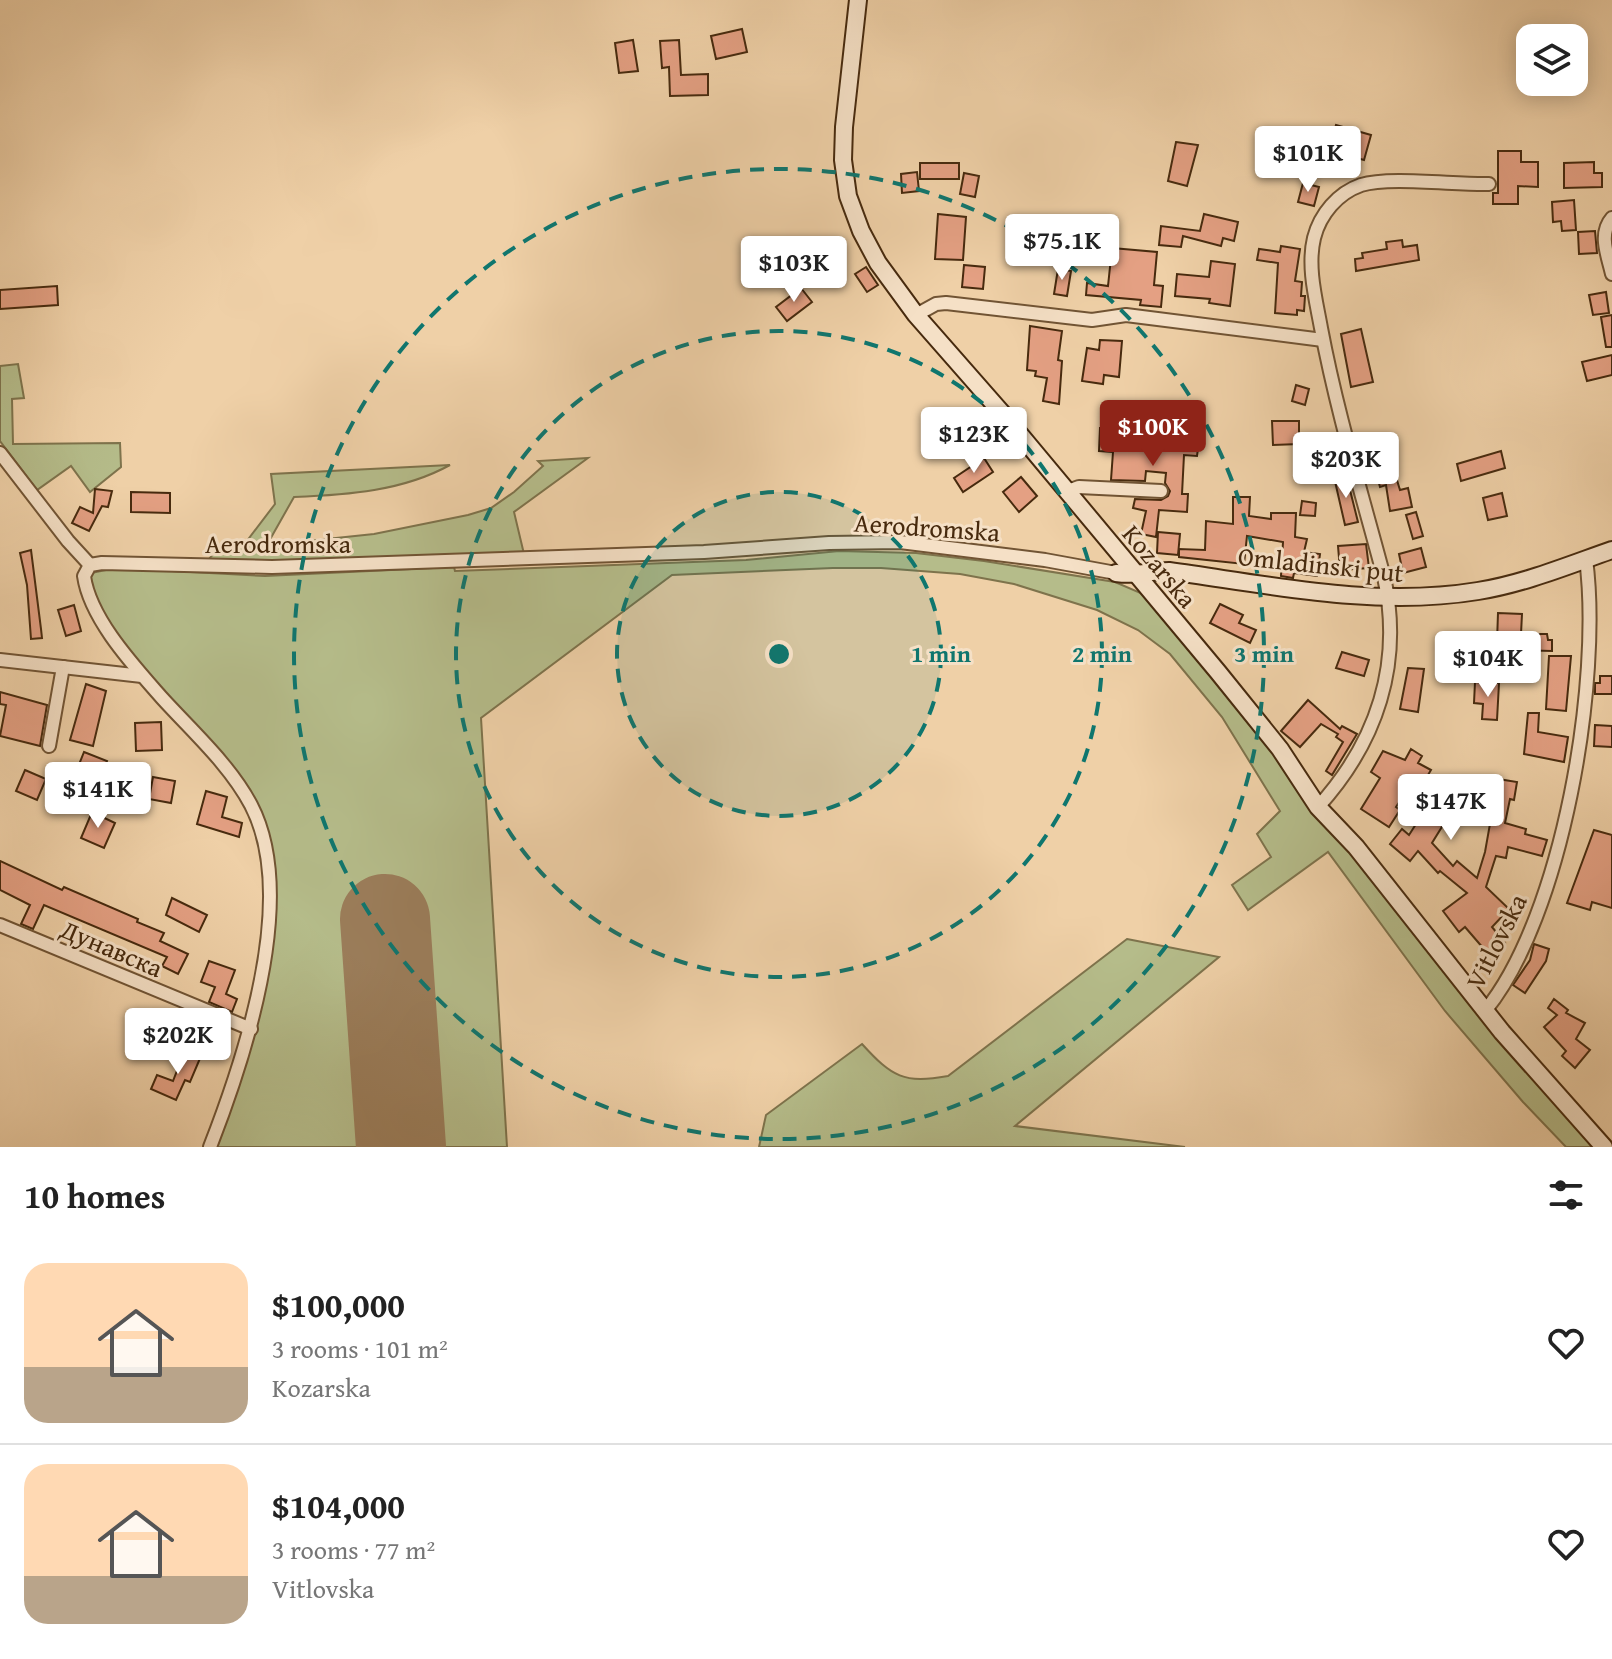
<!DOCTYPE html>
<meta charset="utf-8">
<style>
:root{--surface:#fff;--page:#f2f2f2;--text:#222;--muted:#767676;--line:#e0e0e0;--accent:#8f2418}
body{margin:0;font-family:"Gentium Book Plus",serif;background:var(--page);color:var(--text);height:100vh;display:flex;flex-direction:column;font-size:30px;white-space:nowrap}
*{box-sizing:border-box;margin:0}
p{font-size:26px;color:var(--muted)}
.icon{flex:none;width:44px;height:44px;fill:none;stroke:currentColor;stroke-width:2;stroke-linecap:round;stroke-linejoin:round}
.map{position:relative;height:1147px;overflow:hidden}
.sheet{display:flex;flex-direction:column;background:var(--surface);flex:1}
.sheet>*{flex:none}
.fabs{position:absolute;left:1516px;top:24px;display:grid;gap:16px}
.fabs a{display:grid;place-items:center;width:72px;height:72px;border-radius:16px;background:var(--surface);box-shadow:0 4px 20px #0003;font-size:40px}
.price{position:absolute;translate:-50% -68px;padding:0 18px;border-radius:8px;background:#fff;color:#222;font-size:26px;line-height:52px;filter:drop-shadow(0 2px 4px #0008)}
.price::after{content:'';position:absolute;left:50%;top:48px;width:24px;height:18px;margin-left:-12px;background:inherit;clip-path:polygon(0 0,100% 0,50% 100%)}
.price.on{background:var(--accent);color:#fff}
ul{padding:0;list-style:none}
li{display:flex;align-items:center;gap:24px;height:200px;padding:0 24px}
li+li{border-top:2px solid var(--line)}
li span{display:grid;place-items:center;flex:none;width:224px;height:160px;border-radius:24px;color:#555}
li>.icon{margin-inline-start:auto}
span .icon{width:96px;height:96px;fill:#fffc;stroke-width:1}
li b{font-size:34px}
h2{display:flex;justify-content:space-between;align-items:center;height:96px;padding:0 24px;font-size:34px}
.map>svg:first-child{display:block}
.green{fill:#b5bc8a;stroke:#7e734c;stroke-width:2}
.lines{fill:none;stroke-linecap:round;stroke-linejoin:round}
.runway{stroke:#9b7d5a;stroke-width:90}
.building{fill:#e4a083;stroke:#472a0e;stroke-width:2}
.street-casing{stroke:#715434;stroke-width:16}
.secondary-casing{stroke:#472a0e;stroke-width:20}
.street{stroke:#f5e0c6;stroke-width:12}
.secondary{stroke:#f5e0c6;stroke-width:16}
.ring{fill:none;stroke:#0f766e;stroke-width:4;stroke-dasharray:14 10}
.labels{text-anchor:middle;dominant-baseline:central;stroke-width:6;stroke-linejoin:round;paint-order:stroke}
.street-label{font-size:26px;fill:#472a0e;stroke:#f5e0c6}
.centre{fill:#0f766e;stroke:#f5e0c6;stroke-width:4}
.ring-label{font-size:24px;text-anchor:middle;font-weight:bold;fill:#0f766e;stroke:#f5e0c6;stroke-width:6;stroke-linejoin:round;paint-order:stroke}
</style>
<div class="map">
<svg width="1612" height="1147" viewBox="0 0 1612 1147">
<rect width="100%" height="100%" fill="#efd0a7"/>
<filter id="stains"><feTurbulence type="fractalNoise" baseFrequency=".0025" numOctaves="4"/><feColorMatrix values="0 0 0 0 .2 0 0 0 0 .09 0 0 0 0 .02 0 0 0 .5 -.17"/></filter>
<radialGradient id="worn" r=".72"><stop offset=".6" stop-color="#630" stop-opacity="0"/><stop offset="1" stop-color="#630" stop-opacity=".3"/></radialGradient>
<!-- green -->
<g class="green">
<polygon points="18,364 24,398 12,399 13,444 120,443 121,467 90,492 71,466 37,490 0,441 0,366"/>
<path d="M588,458L514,512L524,554L277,563L207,562C215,548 229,547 243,546L275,504L271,474L450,465C403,491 347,495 294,497L268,543L279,544L374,534L468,515L491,508L514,492L543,466L538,461Z"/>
<path d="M839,551L916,553L984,561L1115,582L1143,594L1280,761L1505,1048L1594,1147H1566L1523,1102L1445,1011L1328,852L1248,910L1232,885L1271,857L1257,834L1280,811L1222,717L1170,654L1138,630L1097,610L1014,584L960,574L881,568H833L672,575L481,718L507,1147H216C243,1070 270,995 273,913C275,887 275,860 268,834C263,815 251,791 239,775C210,734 81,621 91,573L116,568L265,576L454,567L455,571L746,560Z"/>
<path d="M1127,939L1219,957L1015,1126L1185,1147H759L766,1115L862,1044C892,1077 904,1084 948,1076Z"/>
</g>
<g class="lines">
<!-- runway -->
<polyline class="runway" points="385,919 401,1147"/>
</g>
<!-- building -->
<g class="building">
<polygon points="742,29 747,52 716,59 711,36"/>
<polygon points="633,40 638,71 619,73 615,43"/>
<polygon points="679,40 681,75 708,74 708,95 670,96 669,67 662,68 660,41"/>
<polygon points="1336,125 1371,135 1364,160 1343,154 1344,150 1330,145"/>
<polygon points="1176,142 1198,145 1187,186 1168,181"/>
<polygon points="1498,151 1521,151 1521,162 1538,162 1538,187 1518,186 1518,204 1493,204 1493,193 1498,193"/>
<polygon points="1594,162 1594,173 1602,173 1602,187 1564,188 1564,163"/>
<rect x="920" y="163" width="39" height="16"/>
<polygon points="917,172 919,191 902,193 901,174"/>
<polygon points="964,173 979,176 975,197 960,194"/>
<polygon points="1303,183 1319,187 1314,206 1298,202"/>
<polygon points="1574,200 1576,230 1562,231 1561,221 1553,222 1552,202"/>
<polygon points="938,214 966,217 963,260 935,259"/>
<polygon points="1204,214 1238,222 1234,241 1223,238 1221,246 1183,236 1181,247 1159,245 1161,226 1200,231"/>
<polygon points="1595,231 1597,253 1579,254 1578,232"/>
<polygon points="1402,240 1403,247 1417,245 1419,260 1356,271 1355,259 1363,258 1362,253 1387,249 1386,242"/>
<polygon points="1281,246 1300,249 1295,281 1302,282 1301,296 1305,296 1304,311 1297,310 1297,315 1275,313 1278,263 1257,260 1259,249 1280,252"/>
<polygon points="1112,248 1157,252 1154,285 1163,286 1161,307 1140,305 1141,300 1086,295 1087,283 1108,286"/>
<polygon points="1211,261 1235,264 1230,306 1209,303 1210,299 1175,296 1177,274 1209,277"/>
<polygon points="964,265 985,267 983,289 962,287"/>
<polygon points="866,267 878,285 867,292 855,274"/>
<polygon points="1058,269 1071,271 1067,296 1054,294"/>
<polygon points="57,286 58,305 0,309 0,290"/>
<polygon points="801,288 812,302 787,321 776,307"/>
<polygon points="1606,292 1609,313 1593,315 1589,295"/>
<polygon points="1612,315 1612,347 1606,347 1601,317"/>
<polygon points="1030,326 1062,331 1058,360 1062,361 1059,404 1043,401 1047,378 1035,376 1036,371 1027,370"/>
<polygon points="1361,329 1373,382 1351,387 1341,334"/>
<polygon points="1100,340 1122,341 1119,377 1104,375 1103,384 1082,381 1087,348 1099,350"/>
<polygon points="1612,355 1612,375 1587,381 1582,362"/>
<polygon points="1296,385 1309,389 1305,405 1292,401"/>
<polygon points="1272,421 1299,421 1299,444 1273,445"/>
<polygon points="1100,428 1120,430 1120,444 1145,447 1145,431 1200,434 1197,456 1184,455 1182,494 1188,494 1187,512 1159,510 1156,537 1141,534 1146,511 1133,508 1135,499 1161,500 1168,496 1170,491 1165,483 1166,473 1146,471 1145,481 1111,480 1113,452 1099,451"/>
<polygon points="1306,434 1323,434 1320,459 1306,459"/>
<polygon points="1501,451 1505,468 1461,481 1457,464"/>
<polygon points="984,458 993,472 963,492 954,478"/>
<polygon points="1392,464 1400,490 1408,488 1412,507 1390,511 1386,485 1380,487 1375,469"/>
<polygon points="1346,474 1358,522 1345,525 1334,477"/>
<polygon points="1021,477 1037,496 1019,512 1003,492"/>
<polygon points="95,489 112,491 108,507 102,506 89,531 72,523 80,507 93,513"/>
<polygon points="131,492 170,493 170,513 131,512"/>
<polygon points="1502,493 1507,516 1488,520 1483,498"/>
<polygon points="1233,497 1250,497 1249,516 1271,519 1271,513 1296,513 1295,537 1307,539 1304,552 1320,554 1317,576 1294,573 1293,578 1281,576 1283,542 1247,536 1244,564 1179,557 1179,549 1205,550 1206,521 1233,524"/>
<polygon points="1302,501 1316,503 1315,516 1300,515"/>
<polygon points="1416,512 1423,536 1413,539 1406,515"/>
<polygon points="1158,532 1180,534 1178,555 1157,553"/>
<polygon points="1366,544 1369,568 1340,570 1338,546"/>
<polygon points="1421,548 1426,567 1403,573 1399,554"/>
<polygon points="31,550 41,629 42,638 31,639 27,585 20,553"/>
<polygon points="1220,604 1243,615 1239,623 1256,630 1250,643 1210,623"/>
<polygon points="74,605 81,631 66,636 58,610"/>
<polygon points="1498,613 1522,614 1521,634 1547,634 1548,640 1552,640 1552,651 1513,650 1514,675 1502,675 1501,655 1499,655 1497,642"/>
<polygon points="1342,652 1369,660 1364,676 1336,668"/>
<polygon points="1549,656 1571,656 1566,711 1546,709"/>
<polygon points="1408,668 1424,669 1418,712 1400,709"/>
<polygon points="1600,676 1612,676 1612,694 1595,694 1595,683 1600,683"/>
<polygon points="1475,682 1499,683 1497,720 1482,719 1483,704 1474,703"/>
<polygon points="86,684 106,691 93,746 70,740"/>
<polygon points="0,692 47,705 40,746 0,736 6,705 0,704"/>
<polygon points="1308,700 1340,729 1342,726 1357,734 1332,775 1326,771 1343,742 1336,737 1338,734 1321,724 1300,747 1281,731"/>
<polygon points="1528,713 1539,713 1538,732 1568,737 1564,762 1524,754"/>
<polygon points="161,722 162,750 136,751 135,723"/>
<polygon points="1595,725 1612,726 1612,747 1594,746"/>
<polygon points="1411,749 1422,756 1418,763 1431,770 1422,785 1446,799 1439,811 1448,817 1432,843 1453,866 1457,861 1477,878 1485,852 1498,779 1517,782 1514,800 1510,799 1505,823 1526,829 1525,834 1547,840 1542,856 1508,847 1506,858 1496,856 1486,887 1509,909 1492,927 1505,943 1490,956 1465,927 1459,932 1443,911 1467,893 1440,871 1438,873 1418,851 1410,861 1390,844 1402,829 1409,835 1430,802 1408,789 1396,807 1400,810 1389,827 1361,809 1380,778 1371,772 1383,751 1405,760"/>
<polygon points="84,752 107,761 99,781 76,772"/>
<polygon points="25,770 46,779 37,800 16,791"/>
<polygon points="153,777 175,781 171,803 149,799"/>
<polygon points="206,791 227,797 222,817 242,823 239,837 197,824"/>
<polygon points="92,812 115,823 104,848 81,838"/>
<polygon points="1594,830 1612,835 1612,908 1592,902 1590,910 1567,903"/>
<polygon points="0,861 62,890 64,887 138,919 137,922 164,933 160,941 188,954 178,974 162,966 167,957 44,905 33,929 21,924 30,905 0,890"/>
<polygon points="172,898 207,915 199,932 166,915"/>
<polygon points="1534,944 1549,949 1546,961 1525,993 1513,985 1530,960"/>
<polygon points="209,961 235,970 226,994 237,999 232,1012 209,1002 215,987 201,982"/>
<polygon points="1554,999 1568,1010 1566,1013 1585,1023 1576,1039 1590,1050 1575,1068 1562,1056 1566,1051 1544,1027 1557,1015 1548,1008"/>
<polygon points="185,1050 201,1056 190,1082 185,1080 176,1100 151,1089 157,1075 173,1081"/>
</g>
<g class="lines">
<!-- street casing -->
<g class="street-casing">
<g id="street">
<path d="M1612,218C1598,234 1608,256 1612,274"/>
<polyline points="916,315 936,304 946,303 1092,320 1126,315 1323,340"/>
<polyline points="0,453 68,541 90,565"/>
<polyline points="1068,491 1079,487 1161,491"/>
<polyline points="0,660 142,676"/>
<polyline points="49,746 63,667"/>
<path d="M1318,807C1377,742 1403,664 1384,577C1362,494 1337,413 1321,328C1316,300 1307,267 1314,238C1320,214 1338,193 1361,185C1389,176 1456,185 1489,184"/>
<polyline points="0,925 251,1029"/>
<path d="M1485,1011C1563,916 1602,679 1586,559"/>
<path d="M210,1147C245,1057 299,897 251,805C230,765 192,731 162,698C134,666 90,619 84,576L90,565L102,563L272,567L704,552L829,543L900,542L1045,560L1116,573"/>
</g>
</g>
<!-- secondary casing -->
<g class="secondary-casing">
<g id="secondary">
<polyline points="858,0 844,127 843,160 848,196 861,231 878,263 916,315 1002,413 1218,672 1280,749 1318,807 1356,847 1502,1032 1604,1147"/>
<path d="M1116,573C1138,576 1148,571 1169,571C1271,585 1375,608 1478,591C1523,584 1569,565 1612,550"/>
</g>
</g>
<!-- street -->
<use href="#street" class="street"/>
<!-- secondary -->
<use href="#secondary" class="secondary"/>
</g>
<!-- distance rings -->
<circle cx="779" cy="654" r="162" fill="#0f766e" fill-opacity=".12"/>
<g class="ring">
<circle cx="779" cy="654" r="162"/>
<circle cx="779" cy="654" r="323"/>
<circle cx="779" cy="654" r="485"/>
</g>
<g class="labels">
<!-- street labels -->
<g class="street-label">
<text transform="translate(927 527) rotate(4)">Aerodromska</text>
<text x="278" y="543">Aerodromska</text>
<text transform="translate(1321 564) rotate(6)">Omladinski put</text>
<text transform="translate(1160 566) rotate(50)">Kozarska</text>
<text transform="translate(1496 941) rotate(-63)">Vitlovska</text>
<text transform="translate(112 948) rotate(23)">Дунавска</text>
</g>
</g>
<circle cx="779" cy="654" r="12" class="centre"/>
<g class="ring-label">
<text x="941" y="662">1 min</text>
<text x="1102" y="662">2 min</text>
<text x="1264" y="662">3 min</text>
</g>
<rect width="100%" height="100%" filter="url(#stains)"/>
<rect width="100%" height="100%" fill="url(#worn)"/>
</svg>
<div class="fabs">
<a><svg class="icon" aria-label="layers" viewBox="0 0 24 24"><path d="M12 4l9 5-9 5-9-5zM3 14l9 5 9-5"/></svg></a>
</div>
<b class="price" style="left:1308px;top:194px">$101K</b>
<b class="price" style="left:1062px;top:282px">$75.1K</b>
<b class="price" style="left:794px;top:304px">$103K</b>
<b class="price on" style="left:1153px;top:468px">$100K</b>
<b class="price" style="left:974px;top:475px">$123K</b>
<b class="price" style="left:1346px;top:500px">$203K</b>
<b class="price" style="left:1488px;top:699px">$104K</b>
<b class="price" style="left:98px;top:830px">$141K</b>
<b class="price" style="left:1451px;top:842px">$147K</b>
<b class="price" style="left:178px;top:1076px">$202K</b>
</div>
<section class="sheet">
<h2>10 homes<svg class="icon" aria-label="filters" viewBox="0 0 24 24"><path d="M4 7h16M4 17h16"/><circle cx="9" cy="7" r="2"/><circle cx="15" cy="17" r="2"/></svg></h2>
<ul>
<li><span style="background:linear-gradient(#ffd9b3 65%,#b9a48a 0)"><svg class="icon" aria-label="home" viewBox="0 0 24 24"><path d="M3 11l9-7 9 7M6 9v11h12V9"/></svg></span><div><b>$100,000</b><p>3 rooms · 101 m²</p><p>Kozarska</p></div><svg class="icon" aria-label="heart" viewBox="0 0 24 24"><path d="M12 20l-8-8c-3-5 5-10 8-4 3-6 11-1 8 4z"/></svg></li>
<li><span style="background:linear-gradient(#ffd9b3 70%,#b9a48a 0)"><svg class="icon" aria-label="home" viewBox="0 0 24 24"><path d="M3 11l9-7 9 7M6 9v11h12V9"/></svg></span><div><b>$104,000</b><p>3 rooms · 77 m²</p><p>Vitlovska</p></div><svg class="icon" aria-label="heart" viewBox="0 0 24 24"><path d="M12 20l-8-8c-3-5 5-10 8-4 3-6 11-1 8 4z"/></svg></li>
</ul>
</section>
